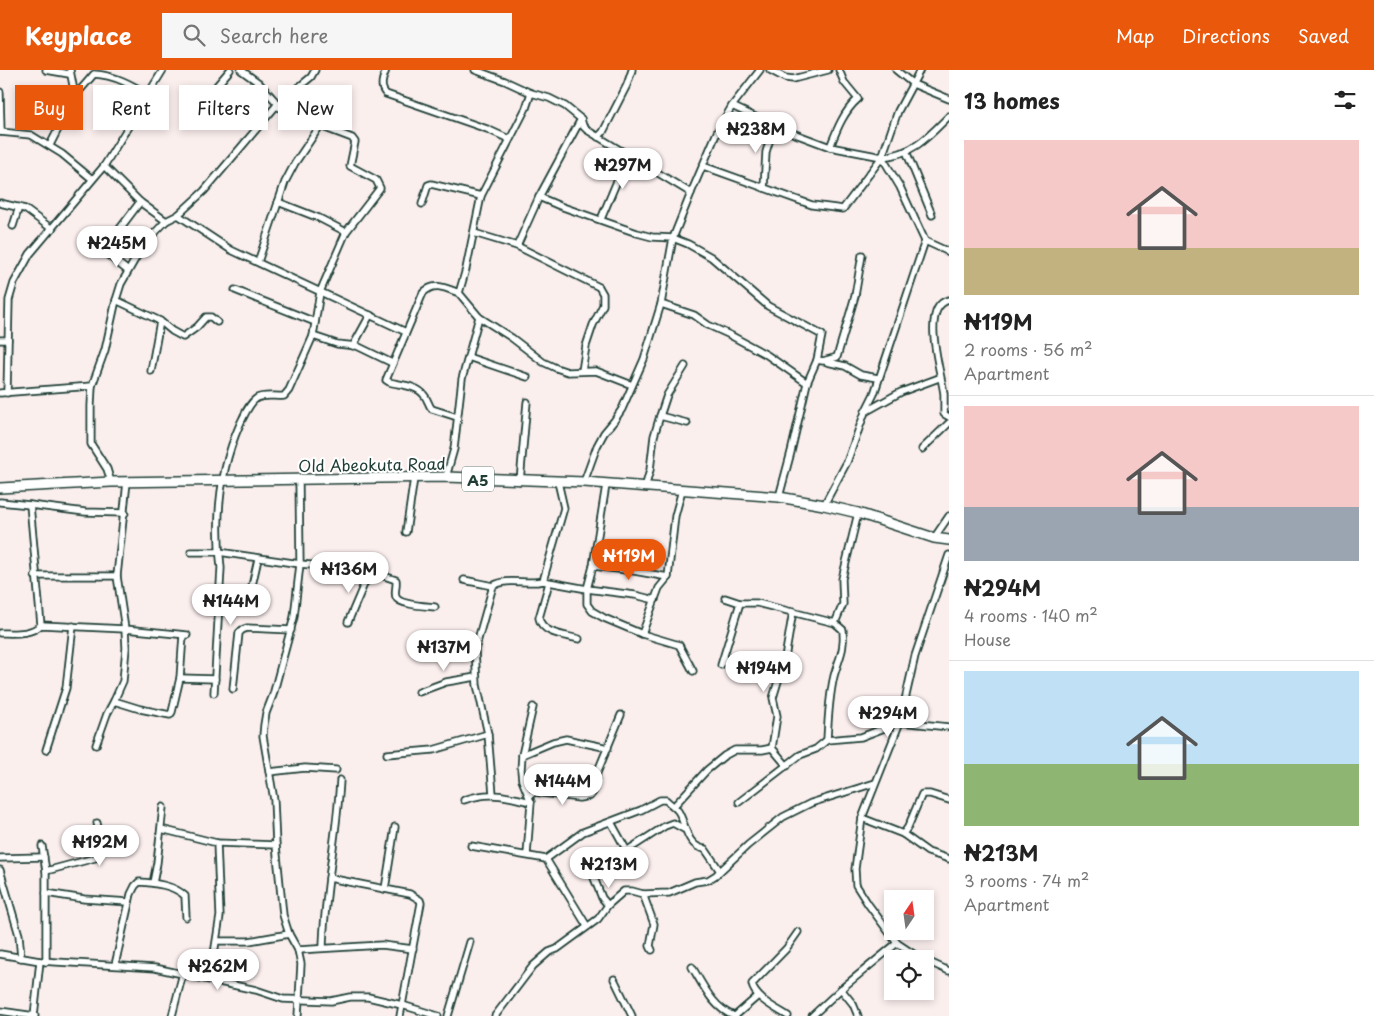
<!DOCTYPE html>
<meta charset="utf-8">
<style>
:root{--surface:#fff;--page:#f6f6f6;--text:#222;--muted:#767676;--line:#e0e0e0;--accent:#ea580c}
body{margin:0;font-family:"Playpen Sans",sans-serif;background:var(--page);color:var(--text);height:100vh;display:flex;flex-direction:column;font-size:19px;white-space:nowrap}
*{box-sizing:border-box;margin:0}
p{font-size:16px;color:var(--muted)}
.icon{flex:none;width:28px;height:28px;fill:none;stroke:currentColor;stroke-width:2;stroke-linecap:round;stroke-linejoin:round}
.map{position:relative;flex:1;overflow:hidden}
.panel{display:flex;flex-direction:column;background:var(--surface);width:425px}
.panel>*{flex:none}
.banner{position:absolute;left:15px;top:15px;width:475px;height:45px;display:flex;gap:10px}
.needle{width:32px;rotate:13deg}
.fabs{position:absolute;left:884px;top:820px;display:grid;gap:10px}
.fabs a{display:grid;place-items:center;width:50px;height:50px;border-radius:0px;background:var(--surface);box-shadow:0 2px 8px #0003;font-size:25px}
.price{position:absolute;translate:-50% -42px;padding:0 11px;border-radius:18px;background:#fff;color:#222;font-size:16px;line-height:32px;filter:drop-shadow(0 1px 2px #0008)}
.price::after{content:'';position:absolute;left:50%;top:30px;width:15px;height:11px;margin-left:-8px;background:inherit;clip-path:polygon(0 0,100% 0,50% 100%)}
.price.on{background:var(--accent);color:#fff}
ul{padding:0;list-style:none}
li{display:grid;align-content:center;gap:10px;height:265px;padding:0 15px}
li+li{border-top:1px solid var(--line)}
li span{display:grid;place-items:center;height:155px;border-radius:0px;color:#555}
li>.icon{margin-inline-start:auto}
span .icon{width:90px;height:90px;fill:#fffc;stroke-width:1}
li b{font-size:21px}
h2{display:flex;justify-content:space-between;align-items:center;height:60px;padding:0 15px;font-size:21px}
.tag{padding:0 18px;border-radius:0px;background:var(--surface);box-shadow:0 2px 8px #0003;font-size:18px;line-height:45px}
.tag.on{background:var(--accent);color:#fff}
header{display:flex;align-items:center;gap:30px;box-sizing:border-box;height:70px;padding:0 25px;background:var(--accent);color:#fff}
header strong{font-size:24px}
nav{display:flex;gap:28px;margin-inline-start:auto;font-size:18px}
.search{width:350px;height:45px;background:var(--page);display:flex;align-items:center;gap:12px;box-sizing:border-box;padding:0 18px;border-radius:0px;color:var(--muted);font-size:19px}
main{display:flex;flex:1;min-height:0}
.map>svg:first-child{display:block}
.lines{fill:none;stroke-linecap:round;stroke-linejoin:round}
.minor-casing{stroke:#1f3d34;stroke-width:9}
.trunk-casing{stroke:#1f3d34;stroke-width:12}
.minor{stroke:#fff;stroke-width:5.5}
.trunk{stroke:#fff;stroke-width:9}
.labels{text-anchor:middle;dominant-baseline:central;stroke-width:4;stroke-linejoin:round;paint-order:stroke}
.shield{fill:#fff;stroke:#627771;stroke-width:1}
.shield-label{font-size:15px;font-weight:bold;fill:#1f3d34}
.street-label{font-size:16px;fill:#1f3d34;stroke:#fff}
</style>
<header>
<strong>Keyplace</strong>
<div class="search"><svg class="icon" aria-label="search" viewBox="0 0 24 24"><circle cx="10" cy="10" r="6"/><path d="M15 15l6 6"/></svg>Search here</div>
<nav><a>Map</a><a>Directions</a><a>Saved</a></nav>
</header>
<main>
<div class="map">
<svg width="949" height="946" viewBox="0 0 949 946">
<rect width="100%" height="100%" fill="#fbefee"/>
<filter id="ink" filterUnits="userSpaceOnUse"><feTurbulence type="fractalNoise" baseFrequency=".02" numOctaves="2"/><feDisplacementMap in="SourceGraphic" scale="10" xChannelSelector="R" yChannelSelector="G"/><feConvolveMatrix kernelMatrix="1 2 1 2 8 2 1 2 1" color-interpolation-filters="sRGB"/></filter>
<g filter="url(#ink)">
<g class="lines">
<!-- minor casing -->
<g class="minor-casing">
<g id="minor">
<polyline points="46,0 69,4"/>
<polyline points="241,0 259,13 278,34"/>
<path d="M386,0C383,8 379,17 386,24L487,59L509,69"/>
<polyline points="475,0 505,11 531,23 549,28 565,36 581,49 583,56 587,60 691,123"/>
<polyline points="770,0 785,8 793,9 828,0"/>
<polyline points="896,0 913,14 949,29"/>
<polyline points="0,22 1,62"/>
<polyline points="531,23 526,38 481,126 466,199 459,223 479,247 512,268 543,292 556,298 568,302 596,301 632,315"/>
<path d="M75,26L94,4C115,5 132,15 149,25"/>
<polyline points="732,36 774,56 830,77 882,87 900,117 925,171 874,324 865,342 847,392 824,435"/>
<polyline points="196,40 230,0"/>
<polyline points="0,62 31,65 62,84 92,109"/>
<polyline points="598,67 603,62 627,15 632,0"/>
<polyline points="50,75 75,26 70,0"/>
<path d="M830,77C837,59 844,41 858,29L844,12L839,0"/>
<polyline points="906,81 932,145"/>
<path d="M882,87C914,84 928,67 949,46"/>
<polyline points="104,96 140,132 166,151"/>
<polyline points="703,96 812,135 843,139 882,87 898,41 920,0"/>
<polyline points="764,118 766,82 774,56"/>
<polyline points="539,127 560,136 637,163 652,167 673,168 688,174 711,187 768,236 822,265 817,290"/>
<polyline points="278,132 319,148 346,162"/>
<polyline points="0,133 25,139 52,159"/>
<polyline points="422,134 428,115 431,114 481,126"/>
<polyline points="178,145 231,180 406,262"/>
<polyline points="601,149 628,85"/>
<polyline points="13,156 19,137"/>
<polyline points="474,163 517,176 599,217 603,224 603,235 593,255 586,276 582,301"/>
<polyline points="925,171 949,182"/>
<polyline points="517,176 539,127 581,49"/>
<polyline points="258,192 285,112 295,93 320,56"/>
<polyline points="128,201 103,181 103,175 112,169 140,132"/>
<polyline points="235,220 315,252"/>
<polyline points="116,230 160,251 172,261 183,267 197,257 206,247 211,247 217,252"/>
<path d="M949,230C919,236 942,305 944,324C944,331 944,337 944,344L949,347"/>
<polyline points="661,234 694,245 708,255 730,265 767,285 807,313"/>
<polyline points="313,266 337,274 357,276 392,293"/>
<polyline points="0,270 8,270"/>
<polyline points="353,276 370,245"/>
<polyline points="468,287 527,307"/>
<polyline points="827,292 845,296 861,305 878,308"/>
<polyline points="151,301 160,251"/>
<polyline points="0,323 92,316"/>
<polyline points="7,323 9,230 14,213 30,184 104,96 163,0"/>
<polyline points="865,342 901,322 939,308"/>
<polyline points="660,346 687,353"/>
<path d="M457,347L432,339C428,335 428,329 424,325C417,315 399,315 389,312L386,310L423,223C434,211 446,218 459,223"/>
<polyline points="922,379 949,353"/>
<polyline points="446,407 454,379 462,309 479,247"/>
<polyline points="520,411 527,332"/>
<polyline points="111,412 107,399 91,374 91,336 92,316 105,280 116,230 121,214 141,179 150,168 166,151 178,145 204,121 276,36 311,7 315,0"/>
<polyline points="584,412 597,376 604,363 614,351 622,339 644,289 661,234 673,168 691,123 718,60 732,36 760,0"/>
<polyline points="606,415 593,496 587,519 587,534 592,541 604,548 642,564 679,575 693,601"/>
<polyline points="645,418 650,400 654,366 660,346 667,325 685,296"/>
<polyline points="779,427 791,382 807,313 817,290 823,291 837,287 855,226 862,185"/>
<polyline points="0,432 30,435 85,442 125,443"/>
<polyline points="30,435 41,555"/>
<polyline points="406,462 414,408"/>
<polyline points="934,468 949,446"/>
<path d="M191,482H219L300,494L366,500L396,510C397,516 394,522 396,527C399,535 426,536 435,537"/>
<polyline points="593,496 634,501 668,507"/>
<polyline points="35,506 117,506"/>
<polyline points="464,510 493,516"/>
<polyline points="543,511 564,438 558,412"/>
<path d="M549,513L539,548C542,564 565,565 579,569"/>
<polyline points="251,520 258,489"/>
<polyline points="725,528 740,533 757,533 835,553"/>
<polyline points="348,552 365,512 366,500"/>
<path d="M0,563C14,563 30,565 41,555L125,559L187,565"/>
<polyline points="642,564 659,518 668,507 675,446 682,420"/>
<polyline points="721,595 740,533"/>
<polyline points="180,608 215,609"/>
<polyline points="233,619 239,563 242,560 247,558 291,560"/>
<polyline points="419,622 446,612 476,607"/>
<path d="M214,623L221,498C215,449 220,399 240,354C244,346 249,333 257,328C265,324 275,327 284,326L289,320L313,266L320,222L346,162L380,118L376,110L350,96L355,72L352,68L320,56L276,36"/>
<polyline points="114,631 140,639 170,645 172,642 180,608 183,565"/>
<path d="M827,670C828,649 829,627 834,606C839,588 845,580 843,560L835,553L843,534L842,509L858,443"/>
<polyline points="96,675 107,644 114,631 123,611 126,578 125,559 117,506 127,412"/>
<polyline points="46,680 66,618 73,556"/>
<polyline points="387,684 433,680 488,664"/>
<polyline points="522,685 553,672 566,669 608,678"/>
<polyline points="787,696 772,678 777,646 773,628 785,588 793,541"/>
<polyline points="269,702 305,698 336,700"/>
<path d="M493,724L488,664L477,615L475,580L493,516C507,507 526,515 543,511L587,519L635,525L655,530"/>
<polyline points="529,726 535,722 579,728 590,726 593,722 597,703 621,645"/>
<path d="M464,730C490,721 506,726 531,732"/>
<polyline points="739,732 800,685 816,679 827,670 861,667 900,652 949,657"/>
<polyline points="674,736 707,700 724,686 735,680 762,680 772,678"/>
<polyline points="862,748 903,764 928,782 949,789"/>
<polyline points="611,752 627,781"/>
<polyline points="161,759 217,773 276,775"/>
<polyline points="903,764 908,757 922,724 930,724 949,730"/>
<polyline points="42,776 46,801 46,892"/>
<path d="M471,776L546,789L583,762L641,740L660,730H666C670,734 674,736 678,741C686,753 686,777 705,779L720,801"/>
<polyline points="527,785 531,732 522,710 521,700 522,685 533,637"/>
<polyline points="0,788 44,787"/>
<polyline points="546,789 587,856"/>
<polyline points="0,800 19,865 21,888"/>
<path d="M46,801L95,788C106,781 99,764 97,753"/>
<polyline points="329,808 410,824 420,830 421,833 400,946"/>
<polyline points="153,813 157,793 163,737"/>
<polyline points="385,819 395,757"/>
<polyline points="46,823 84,829 129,832"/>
<polyline points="643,824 654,854 650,876 652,880"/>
<polyline points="608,835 602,828 594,808 597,800 665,756 673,753 684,759"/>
<polyline points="217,871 249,871 289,864"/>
<polyline points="897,873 921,889"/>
<path d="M323,878C324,822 337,767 340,710"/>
<polyline points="298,880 382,875 413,879"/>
<polyline points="0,884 40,891 155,898 256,920 283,929 331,931 350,927 368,927 402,935 438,946"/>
<polyline points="925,890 949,901"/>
<path d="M115,895L131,824L135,816L139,812C154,813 174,815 185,826L186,847"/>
<path d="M692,897C703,915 713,938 734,946"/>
<polyline points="210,909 220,846 217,773"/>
<polyline points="614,909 632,946"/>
<polyline points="841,919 853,934 858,946"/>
<polyline points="0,941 35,946"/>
<polyline points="34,946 40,891"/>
<polyline points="172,946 183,903"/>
<polyline points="298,946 301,894 298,880 289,864 283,845 276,775 274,730 263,666 264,655 266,643 273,625 294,547 300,494 299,410"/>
<polyline points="448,946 470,872"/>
<polyline points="495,946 533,896 549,882 557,879 598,849 608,835 624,821 632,821 643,824 669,823 695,812 708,810 716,805 748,775 783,747 811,733 875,713"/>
<polyline points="735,946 758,926"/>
<path d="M788,946C777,939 754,928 752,914L786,879L798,862"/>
<polyline points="812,946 841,919 897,873 868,834 856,815 855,799 862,748 900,652 915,586 949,485"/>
</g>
</g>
<!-- trunk casing -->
<g class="trunk-casing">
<polyline id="trunk" points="0,418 111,412 446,407 584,412 779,427 824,435 858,443 934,468 949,470"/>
</g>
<!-- minor -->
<use href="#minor" class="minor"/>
<!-- trunk -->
<use href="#trunk" class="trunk"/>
</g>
</g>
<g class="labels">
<!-- shield labels -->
<rect class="shield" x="462" y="396.5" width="32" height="25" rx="4"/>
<g class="shield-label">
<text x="478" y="409">A5</text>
</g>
<!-- street labels -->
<g class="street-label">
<text transform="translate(372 394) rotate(-1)">Old Abeokuta Road</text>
</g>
</g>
</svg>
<div class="fabs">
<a><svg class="needle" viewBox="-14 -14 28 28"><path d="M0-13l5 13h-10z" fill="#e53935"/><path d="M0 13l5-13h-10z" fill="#767676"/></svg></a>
<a><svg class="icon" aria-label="locate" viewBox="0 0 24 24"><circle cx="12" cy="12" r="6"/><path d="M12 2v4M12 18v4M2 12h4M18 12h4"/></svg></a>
</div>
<b class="price" style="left:756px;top:84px">₦238M</b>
<b class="price" style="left:623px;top:120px">₦297M</b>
<b class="price" style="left:117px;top:198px">₦245M</b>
<b class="price on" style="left:629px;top:511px">₦119M</b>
<b class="price" style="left:349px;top:524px">₦136M</b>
<b class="price" style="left:231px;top:556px">₦144M</b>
<b class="price" style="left:444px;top:602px">₦137M</b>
<b class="price" style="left:764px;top:623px">₦194M</b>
<b class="price" style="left:888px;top:668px">₦294M</b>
<b class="price" style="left:563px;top:736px">₦144M</b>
<b class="price" style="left:100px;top:797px">₦192M</b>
<b class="price" style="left:609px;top:819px">₦213M</b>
<b class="price" style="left:218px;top:921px">₦262M</b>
<div class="banner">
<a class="tag on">Buy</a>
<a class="tag">Rent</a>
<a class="tag">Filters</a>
<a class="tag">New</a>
</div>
</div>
<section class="panel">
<h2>13 homes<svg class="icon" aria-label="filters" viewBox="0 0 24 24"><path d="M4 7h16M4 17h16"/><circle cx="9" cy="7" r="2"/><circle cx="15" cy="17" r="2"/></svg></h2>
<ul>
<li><span style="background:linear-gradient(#f6c9c9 70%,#c2b280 0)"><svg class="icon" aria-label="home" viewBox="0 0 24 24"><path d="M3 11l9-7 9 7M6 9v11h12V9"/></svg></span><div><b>₦119M</b><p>2 rooms · 56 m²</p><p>Apartment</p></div></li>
<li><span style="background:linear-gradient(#f6c9c9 65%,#9aa5b1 0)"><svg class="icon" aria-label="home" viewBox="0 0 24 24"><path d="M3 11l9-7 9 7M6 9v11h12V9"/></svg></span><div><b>₦294M</b><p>4 rooms · 140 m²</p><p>House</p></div></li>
<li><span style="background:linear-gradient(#bfe0f5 60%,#8fb573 0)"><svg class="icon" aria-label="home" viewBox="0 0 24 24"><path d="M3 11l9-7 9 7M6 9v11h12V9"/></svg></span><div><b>₦213M</b><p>3 rooms · 74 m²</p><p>Apartment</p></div></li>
</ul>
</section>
</main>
